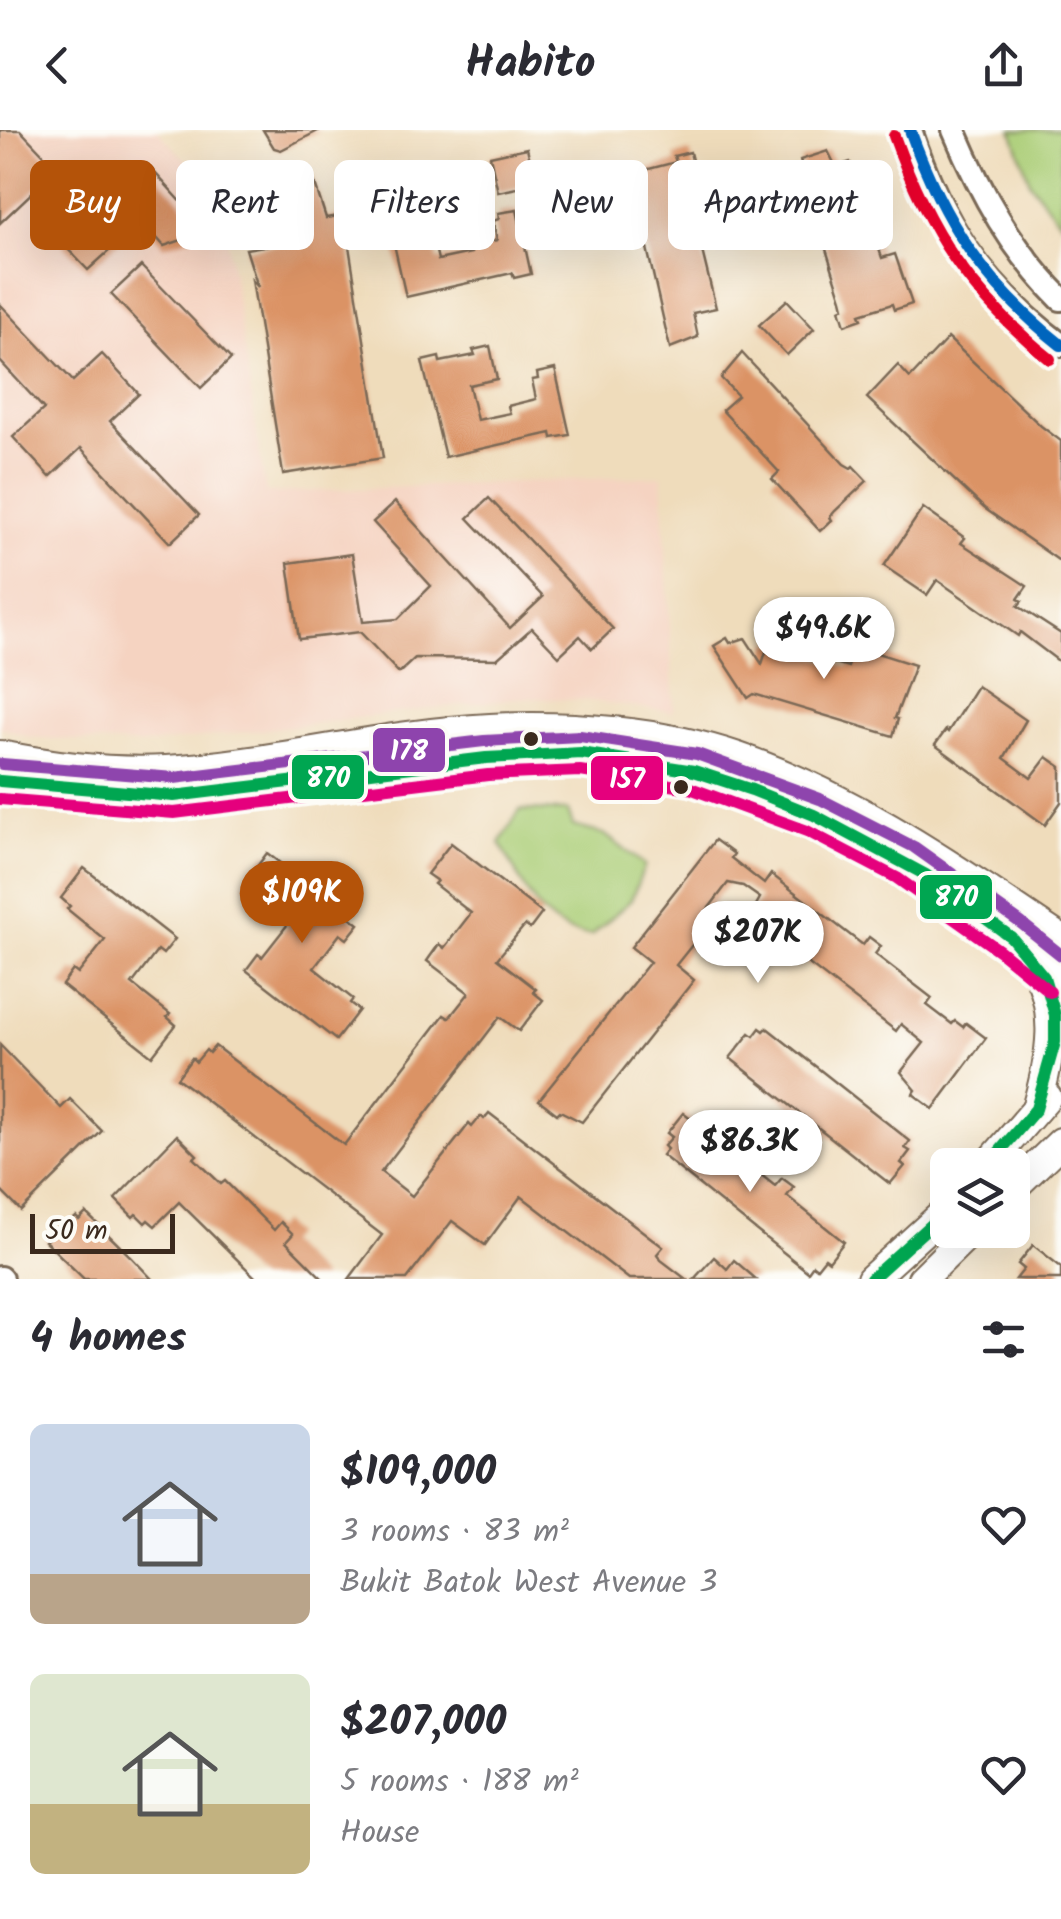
<!DOCTYPE html>
<meta charset="utf-8">
<style>
:root{--surface:#fff;--page:#f2f2f3;--text:#2b2b33;--muted:#7c7c81;--accent:#b45309}
body{margin:0;font-family:Kalam,sans-serif;background:var(--page);color:var(--text);height:100vh;display:flex;flex-direction:column;font-size:38px;white-space:nowrap}
*{box-sizing:border-box;margin:0}
p{font-size:32px;color:var(--muted)}
.icon{flex:none;width:55px;height:55px;fill:none;stroke:currentColor;stroke-width:2;stroke-linecap:round;stroke-linejoin:round}
.map{position:relative;height:1149px;overflow:hidden}
.drawer{display:flex;flex-direction:column;background:var(--surface);flex:1}
.drawer>*{flex:none}
.guide{position:absolute;left:30px;top:30px;width:1002px;height:90px;display:flex;gap:20px}
.buttons{position:absolute;left:930px;top:1018px;display:grid;gap:20px}
.buttons a{display:grid;place-items:center;width:100px;height:100px;border-radius:15px;background:var(--surface);box-shadow:0 10px 40px #0002;font-size:50px}
.scale{position:absolute;left:30px;bottom:25px;width:145px;box-sizing:border-box;padding-left:10px;border:5px solid #3b2a1e;border-top:0;font-size:28px;line-height:35px;white-space:nowrap;color:#3b2a1e;-webkit-text-stroke:8px #fdfcf7;paint-order:stroke}
.price{position:absolute;translate:-50% -85px;padding:0 22px;border-radius:35px;background:#fff;color:#222;font-size:32px;line-height:65px;filter:drop-shadow(0 2px 5px #0008)}
.price::after{content:'';position:absolute;left:50%;top:60px;width:30px;height:22px;margin-left:-15px;background:inherit;clip-path:polygon(0 0,100% 0,50% 100%)}
.price.selected{background:var(--accent);color:#fff}
ul{padding:0;list-style:none}
li{display:flex;align-items:center;gap:30px;height:250px;padding:0 30px}
li span{display:grid;place-items:center;flex:none;width:280px;height:200px;border-radius:15px;color:#555}
li>.icon{margin-inline-start:auto}
span .icon{width:120px;height:120px;fill:#fffc;stroke-width:1}
li b{font-size:42px}
h2{display:flex;justify-content:space-between;align-items:center;height:120px;padding:0 30px;font-size:42px}
.tag{padding:0 35px;border-radius:15px;background:var(--surface);box-shadow:0 10px 40px #0002;font-size:35px;line-height:90px}
.tag.selected{background:var(--accent);color:#fff}
header{display:flex;justify-content:space-between;align-items:center;height:130px;padding:0 30px;background:var(--surface);font-size:45px;font-weight:700}
.map>svg:first-child{display:block}
.built{fill:#f5d3c1}
.green{fill:#aacd76;stroke:#727c4a;stroke-width:2.5}
.building{fill:#db9365}
.lines{fill:none;stroke-linecap:round;stroke-linejoin:round}
.minor-casing{stroke:#7a6855;stroke-width:28}
.major-casing{stroke:#7a6855;stroke-width:32}
.minor{stroke:#fff;stroke-width:22}
.major{stroke:#fff;stroke-width:28}
.bus-1-casing{stroke:#fdfcf7;stroke-width:20}
.bus-2-casing{stroke:#fdfcf7;stroke-width:20}
.bus-3-casing{stroke:#fdfcf7;stroke-width:20}
.bus-4-casing{stroke:#fdfcf7;stroke-width:20}
.bus-5-casing{stroke:#fdfcf7;stroke-width:20}
.bus-1{stroke:#00a651;stroke-width:12}
.bus-2{stroke:#e5007d;stroke-width:12}
.bus-3{stroke:#8e44ad;stroke-width:12}
.bus-4{stroke:#0065bd;stroke-width:12}
.bus-5{stroke:#e4002b;stroke-width:12}
.bus-dot{fill:#3b2a1e;stroke:#fdfcf7;stroke-width:4}
.line-badge{stroke:#fdfcf7;stroke-width:4}
.badge-label{font-size:28px;text-anchor:middle;font-weight:bold;fill:#fff}
</style>
<header><svg class="icon" aria-label="back" viewBox="0 0 24 24"><path d="M15 5l-7 7 7 7"/></svg>Habito<svg class="icon" aria-label="share" viewBox="0 0 24 24"><path d="M12 15V3M7 8l5-5 5 5M5 13v7h14v-7"/></svg></header>
<div class="map">
<svg width="1061" height="1149" viewBox="0 0 1061 1149">
<rect width="100%" height="100%" fill="#fdfcf7"/>
<filter id="ink" filterUnits="userSpaceOnUse"><feTurbulence type="fractalNoise" baseFrequency=".01" numOctaves="2"/><feDisplacementMap in="SourceGraphic" scale="20" xChannelSelector="R" yChannelSelector="G"/><feConvolveMatrix kernelMatrix="1 2 1 2 8 2 1 2 1" color-interpolation-filters="sRGB"/></filter>
<filter id="wash" filterUnits="userSpaceOnUse"><feTurbulence type="fractalNoise" baseFrequency=".0048" numOctaves="4" result="noise"/><feDisplacementMap in="SourceGraphic" scale="40" xChannelSelector="R" yChannelSelector="G"/><feGaussianBlur stdDeviation="2.25" result="paint"/><feColorMatrix in="noise" values="0 0 0 0 0 0 0 0 0 0 0 0 0 0 0 0 0 1.4 0 .05"/><feComposite in="paint" operator="in"/></filter>
<g filter="url(#wash)">
<rect width="100%" height="100%" fill="#efdcbb"/>
<!-- built -->
<polygon class="built" points="0,0 157,0 221,67 266,363 662,346 674,582 584,570 517,568 142,615 29,607 0,597"/>
<!-- green -->
<g class="green">
<polygon points="1012,0 1061,0 1061,93 1030,53"/>
<path d="M520,680L568,681L573,696L604,704L645,735L631,770L592,805C542,805 521,751 500,713Z"/>
</g>
<g id="blocks">
<!-- building -->
<g class="building">
<polygon points="0,0 20,0 57,39 0,93"/>
<polygon points="263,0 320,0 281,20 274,18"/>
<polygon points="527,18 536,54 498,62 490,26"/>
<polygon points="828,21 836,37 850,32 882,128 895,124 912,174 894,180 892,174 860,184 862,189 845,195 840,179 844,177 842,169 824,113 830,111 800,30"/>
<polygon points="690,22 707,93 696,96 716,178 693,183 698,207 670,218 636,70 633,71 626,45 676,32 674,26"/>
<polygon points="147,34 204,97 194,106 164,116 142,91 88,140 62,113"/>
<polygon points="311,42 326,88 344,85 383,328 283,344 252,150 258,157 246,119 306,109 299,72 238,92 230,69"/>
<polygon points="451,56 459,89 430,95 438,130 471,123 470,116 497,110 493,91 499,89 498,83 517,80 531,144 514,148 512,143 406,167 384,70 400,67 401,73 436,64 435,60"/>
<polygon points="141,136 231,229 201,258 111,164"/>
<polygon points="787,170 814,199 787,225 759,195"/>
<polygon points="0,174 73,251 102,224 139,264 110,291 199,385 170,413 81,318 50,347 13,307 44,279 0,231"/>
<polygon points="948,208 1041,296 1061,311 1061,432 984,378 867,268 898,235 910,248"/>
<polygon points="490,216 497,249 469,255 477,290 510,283 508,276 536,269 532,250 538,249 537,243 555,239 570,305 552,308 551,303 445,327 422,231 439,227 440,232 475,225 473,220"/>
<polygon points="742,223 844,334 851,338 853,336 867,351 835,381 830,387 832,390 820,401 772,349 779,342 722,280 738,266 721,248"/>
<polygon points="489,368 613,499 592,519 580,506 559,526 532,498 497,529 415,528 399,543 360,502 299,509 288,433 352,424 363,492 398,489 431,456 373,392 395,372 510,498 543,467 468,388"/>
<polygon points="923,378 965,408 961,413 1027,456 1018,469 1022,471 1018,476 1061,504 1061,533 1020,502 1018,506 937,450 927,465 884,436"/>
<polygon points="727,508 730,513 745,508 762,534 769,512 848,537 855,516 915,535 895,588 898,589 893,606 754,564 748,568 714,516"/>
<polygon points="977,556 1026,590 1004,628 1031,648 1047,627 1061,637 1061,672 1045,695 935,615 946,600 948,602"/>
<polygon points="715,710 734,724 731,728 764,754 771,744 863,815 869,807 881,816 875,824 932,868 927,875 952,894 955,891 963,897 966,893 986,908 933,979 913,964 916,960 901,942 924,913 901,894 896,901 749,788 760,768 743,756 728,753 705,783 708,795 676,835 694,850 582,992 560,981 557,984 539,970 650,832 631,817"/>
<polygon points="451,713 542,783 530,799 525,795 497,829 536,859 533,862 543,870 519,901 500,887 381,1042 412,1066 469,994 472,997 481,986 484,989 489,983 663,1117 657,1124 661,1130 686,1149 629,1149 521,1066 485,1115 452,1091 407,1149 349,1149 382,1105 177,948 192,928 196,932 206,920 209,923 215,916 344,1015 444,885 449,888 469,863 427,831 439,814 444,818 471,783 434,754 437,751 427,744"/>
<polygon points="267,723 359,794 347,809 340,804 314,838 353,869 350,873 359,880 336,910 246,840 258,824 262,827 288,794 250,764 252,760 244,754"/>
<polygon points="84,738 175,809 163,824 158,820 132,854 170,884 167,887 176,895 152,926 62,855 73,840 78,844 105,810 67,779 70,776 61,768"/>
<polygon points="760,898 764,901 767,898 910,1011 905,1018 910,1021 901,1033 905,1036 890,1054 730,928 750,903 754,906"/>
<polygon points="0,915 61,978 70,969 102,1001 21,1081 0,1060"/>
<polygon points="683,983 775,1056 782,1048 794,1057 787,1066 844,1112 829,1131 825,1128 817,1138 813,1135 808,1142 662,1025 667,1019 664,1016 672,1007 667,1003"/>
<polygon points="177,1005 197,1025 194,1028 221,1054 225,1051 274,1100 281,1092 293,1104 286,1112 323,1149 257,1149 179,1072 155,1096 148,1090 145,1093 136,1084 133,1087 115,1069"/>
<polygon points="86,1083 131,1127 152,1149 84,1149 45,1111 64,1092 67,1095 76,1087 79,1090"/>
<polygon points="1033,1115 1061,1137 1061,1149 1016,1149 1024,1139 1018,1134"/>
<polygon points="714,1127 727,1139 734,1130 756,1149 694,1149"/>
</g>
</g>
</g>
<g filter="url(#ink)">
<use href="#blocks" fill-opacity="0" stroke="#7a6855" stroke-width="2.5"/>
<g class="lines">
<!-- minor casing -->
<g class="minor-casing">
<g id="minor">
<path d="M910,0C941,93 981,156 1061,215"/>
<path d="M954,0C981,64 1012,120 1061,169"/>
<polyline points="0,1148 1,1149"/>
</g>
</g>
<!-- major casing -->
<g class="major-casing">
<g id="major">
<path d="M0,625C54,636 110,643 166,640C274,634 381,603 490,598C570,594 661,601 738,627C855,667 959,741 1061,809"/>
<polyline points="0,651 174,666 486,628 581,623 694,641 814,685 906,733 1011,807 1061,848"/>
<path d="M1031,831C1061,878 1051,927 1036,979"/>
<polyline points="988,1035 1047,967"/>
<polyline points="1012,1059 1061,1012"/>
<polyline points="871,1149 948,1079"/>
<polyline points="922,1149 972,1100"/>
</g>
</g>
<!-- minor -->
<use href="#minor" class="minor"/>
<!-- major -->
<use href="#major" class="major"/>
<!-- bus-1 casing -->
<g class="bus-1-casing">
<g id="bus-1">
<polyline points="0,651 174,666 486,628 581,623 694,641 752,660 814,685 926,745 1011,807 1044,847 1055,885 1055,912 1036,979 988,1035"/>
<polyline points="871,1149 948,1079"/>
</g>
</g>
<!-- bus-2 casing -->
<g class="bus-2-casing">
<polyline id="bus-2" points="0,669 174,683 488,645 580,641 690,658 807,701 897,748 1000,821 1050,862"/>
</g>
<!-- bus-3 casing -->
<g class="bus-3-casing">
<polyline id="bus-3" points="2,634 174,648 484,611 580,606 697,624 820,669 914,717 1021,793 1061,825"/>
</g>
<!-- bus-4 casing -->
<g class="bus-4-casing">
<path id="bus-4" d="M910,0C943,92 984,154 1061,215"/>
</g>
<!-- bus-5 casing -->
<g class="bus-5-casing">
<path id="bus-5" d="M894,6C928,101 970,165 1050,229"/>
</g>
<!-- bus-1 -->
<use href="#bus-1" class="bus-1"/>
<!-- bus-2 -->
<use href="#bus-2" class="bus-2"/>
<!-- bus-3 -->
<use href="#bus-3" class="bus-3"/>
<!-- bus-4 -->
<use href="#bus-4" class="bus-4"/>
<!-- bus-5 -->
<use href="#bus-5" class="bus-5"/>
</g>
</g>
<!-- markers -->
<g class="bus-dot">
<circle cx="531" cy="609" r="9"/>
<circle cx="681" cy="657" r="9"/>
</g>
<g class="line-badge">
<rect x="371" y="596" width="76" height="48" rx="10" fill="#8e44ad"/>
<rect x="290" y="623" width="76" height="48" rx="10" fill="#00a651"/>
<rect x="589" y="624" width="76" height="48" rx="10" fill="#e5007d"/>
<rect x="918" y="743" width="76" height="48" rx="10" fill="#00a651"/>
</g>
<g class="badge-label">
<text x="409" y="630">178</text>
<text x="328" y="657">870</text>
<text x="627" y="658">157</text>
<text x="956" y="776">870</text>
</g>
</svg>
<div class="buttons">
<a><svg class="icon" aria-label="layers" viewBox="0 0 24 24"><path d="M12 4l9 5-9 5-9-5zM3 14l9 5 9-5"/></svg></a>
</div>
<div class="scale">50 m</div>
<b class="price" style="left:824px;top:552px">$49.6K</b>
<b class="price selected" style="left:302px;top:816px">$109K</b>
<b class="price" style="left:758px;top:856px">$207K</b>
<b class="price" style="left:750px;top:1065px">$86.3K</b>
<div class="guide">
<a class="tag selected">Buy</a>
<a class="tag">Rent</a>
<a class="tag">Filters</a>
<a class="tag">New</a>
<a class="tag">Apartment</a>
</div>
</div>
<section class="drawer">
<h2>4 homes<svg class="icon" aria-label="filters" viewBox="0 0 24 24"><path d="M4 7h16M4 17h16"/><circle cx="9" cy="7" r="2"/><circle cx="15" cy="17" r="2"/></svg></h2>
<ul>
<li><span style="background:linear-gradient(#c9d6e8 75%,#b9a48a 0)"><svg class="icon" aria-label="home" viewBox="0 0 24 24"><path d="M3 11l9-7 9 7M6 9v11h12V9"/></svg></span><div><b>$109,000</b><p>3 rooms · 83 m²</p><p>Bukit Batok West Avenue 3</p></div><svg class="icon" aria-label="heart" viewBox="0 0 24 24"><path d="M12 20l-8-8c-3-5 5-10 8-4 3-6 11-1 8 4z"/></svg></li>
<li><span style="background:linear-gradient(#dfe7d0 65%,#c2b280 0)"><svg class="icon" aria-label="home" viewBox="0 0 24 24"><path d="M3 11l9-7 9 7M6 9v11h12V9"/></svg></span><div><b>$207,000</b><p>5 rooms · 188 m²</p><p>House</p></div><svg class="icon" aria-label="heart" viewBox="0 0 24 24"><path d="M12 20l-8-8c-3-5 5-10 8-4 3-6 11-1 8 4z"/></svg></li>
</ul>
</section>
